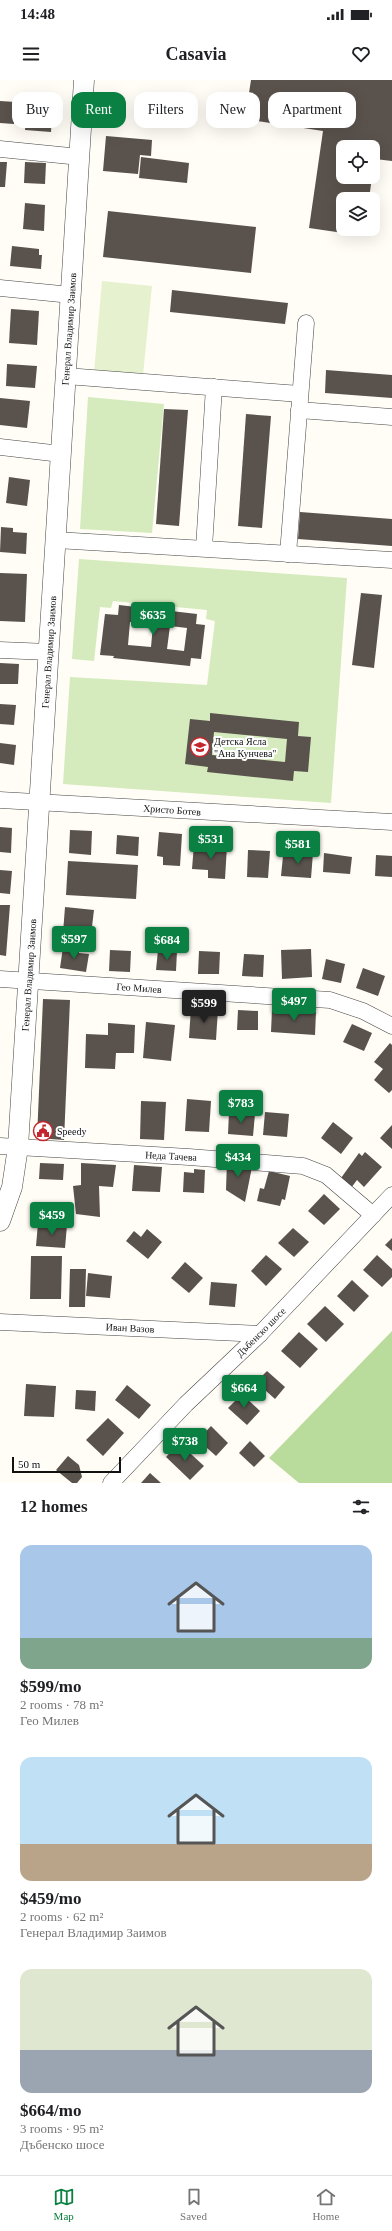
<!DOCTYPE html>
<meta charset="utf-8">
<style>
:root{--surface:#fff;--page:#f6f6f6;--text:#202124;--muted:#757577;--line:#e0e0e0;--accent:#0b8043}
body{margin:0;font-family:Georgia,serif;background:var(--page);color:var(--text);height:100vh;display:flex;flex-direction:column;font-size:15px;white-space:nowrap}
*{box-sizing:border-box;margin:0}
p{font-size:13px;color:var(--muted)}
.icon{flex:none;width:22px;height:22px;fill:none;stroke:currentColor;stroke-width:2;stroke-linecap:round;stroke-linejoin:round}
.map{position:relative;height:1403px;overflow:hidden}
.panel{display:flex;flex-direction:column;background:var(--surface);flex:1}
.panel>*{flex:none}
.guide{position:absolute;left:12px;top:12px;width:368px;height:36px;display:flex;gap:8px}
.fabs{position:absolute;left:336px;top:60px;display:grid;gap:8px}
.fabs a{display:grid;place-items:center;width:44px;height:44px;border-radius:8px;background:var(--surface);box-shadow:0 4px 16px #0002;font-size:20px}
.scale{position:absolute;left:12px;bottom:10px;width:109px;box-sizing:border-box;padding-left:4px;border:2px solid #111;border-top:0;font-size:11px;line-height:14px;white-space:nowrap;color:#111;-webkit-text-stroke:3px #fff;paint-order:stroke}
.price{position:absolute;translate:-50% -34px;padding:0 9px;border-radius:4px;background:var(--accent);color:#fff;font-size:13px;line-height:26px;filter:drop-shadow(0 1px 2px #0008)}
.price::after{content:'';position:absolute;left:50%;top:24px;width:12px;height:9px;margin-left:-6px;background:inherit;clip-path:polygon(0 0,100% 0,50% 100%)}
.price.current{background:#222;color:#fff}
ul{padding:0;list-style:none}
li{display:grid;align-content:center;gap:8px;height:212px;padding:0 20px}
li span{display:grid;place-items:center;height:124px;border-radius:12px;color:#555}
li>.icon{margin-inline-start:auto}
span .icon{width:72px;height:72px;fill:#fffc;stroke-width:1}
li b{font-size:17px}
h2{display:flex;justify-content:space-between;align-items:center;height:48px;padding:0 20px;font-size:17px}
.chip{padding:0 14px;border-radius:12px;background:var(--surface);box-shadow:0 4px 16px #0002;font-size:14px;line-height:36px}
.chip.current{background:var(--accent);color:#fff}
.status{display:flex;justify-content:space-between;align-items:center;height:28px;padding:0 20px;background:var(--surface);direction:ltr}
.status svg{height:11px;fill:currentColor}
header{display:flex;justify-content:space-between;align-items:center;height:52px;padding:0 20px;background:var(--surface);font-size:18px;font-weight:800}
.tab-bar{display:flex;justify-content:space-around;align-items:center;height:56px;border-top:1px solid var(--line);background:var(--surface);font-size:11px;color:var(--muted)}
.tab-bar a{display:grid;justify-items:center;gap:2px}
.tab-bar .current{color:var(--accent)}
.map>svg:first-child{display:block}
.green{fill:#d5ebbd}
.forest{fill:#b9dc9c}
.pitch{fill:#e6f2cf}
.building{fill:#5a524d;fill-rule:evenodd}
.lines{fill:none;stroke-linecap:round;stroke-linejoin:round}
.minor-casing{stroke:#444;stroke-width:17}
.tertiary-casing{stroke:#444;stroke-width:21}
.minor{stroke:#fff;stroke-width:16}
.tertiary{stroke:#fff;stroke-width:20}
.labels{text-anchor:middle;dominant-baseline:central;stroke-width:4;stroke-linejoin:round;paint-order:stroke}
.street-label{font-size:10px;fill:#111;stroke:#fff}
.poi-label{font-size:10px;fill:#111;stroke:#fff;text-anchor:start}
</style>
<div class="status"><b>14:48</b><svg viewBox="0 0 49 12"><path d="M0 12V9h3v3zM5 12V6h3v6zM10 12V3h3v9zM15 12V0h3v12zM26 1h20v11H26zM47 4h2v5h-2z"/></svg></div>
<header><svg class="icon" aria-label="menu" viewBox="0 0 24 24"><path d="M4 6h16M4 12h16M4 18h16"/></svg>Casavia<svg class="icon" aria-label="heart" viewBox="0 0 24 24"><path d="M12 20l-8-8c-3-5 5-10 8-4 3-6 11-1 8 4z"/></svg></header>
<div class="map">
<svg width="392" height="1403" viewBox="0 0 392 1403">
<rect width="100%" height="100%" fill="#fffdf5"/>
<!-- green -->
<g class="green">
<polygon points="88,317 164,324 152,453 80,449"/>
<polygon points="79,479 347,498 331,723 63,704 70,597 207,605 215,541 206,539 207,530 113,521 111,528 100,527 94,581 72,579"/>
</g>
<!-- forest -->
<polygon class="forest" points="392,1251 392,1403 299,1403 269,1378"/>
<!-- pitch -->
<polygon class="pitch" points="102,201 152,206 143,295 94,292"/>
<!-- building -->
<g class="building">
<polygon points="251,0 392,0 392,81 375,79 373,86 373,67 343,67 343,97 372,97 369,119 343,119 343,149 365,149 364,156 309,148 323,51 245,39"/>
<polygon points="0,21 16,22 14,44 0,43"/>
<polygon points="27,21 53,23 51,52 25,50"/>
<polygon points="106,56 152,60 151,76 140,75 138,94 103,91"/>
<polygon points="141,77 189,83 187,103 139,98"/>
<polygon points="0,82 7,82 5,107 0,107"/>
<polygon points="25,82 46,83 45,104 24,103"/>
<polygon points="25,123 45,125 44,151 23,149"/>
<polygon points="108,131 256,147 251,193 103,177"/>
<polygon points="12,166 39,169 39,175 42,175 41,189 10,186"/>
<polygon points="172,210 288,223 285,244 170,232"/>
<polygon points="11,229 39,231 37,265 9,263"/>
<polygon points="7,284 37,286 35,308 6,306"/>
<polygon points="326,290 392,295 392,318 325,313"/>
<polygon points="0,318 30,321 27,348 0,345"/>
<polygon points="164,329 188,330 179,446 156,444"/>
<polygon points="246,334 271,336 262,448 238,446"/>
<polygon points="9,397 30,400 27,426 6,423"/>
<polygon points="300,432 392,439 392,466 298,459"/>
<polygon points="1,447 13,448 13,452 27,453 26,474 0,472"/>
<polygon points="0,493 27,494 25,542 0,541"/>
<polygon points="361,513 382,515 374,588 352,585"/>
<path d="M119,525L197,534L196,544L205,545L201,579L191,578L190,586L113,578L114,576L100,575L105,534L118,535ZM130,542L153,545L151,567L128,565ZM170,546L187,548L184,571L167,569Z"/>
<polygon points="0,583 19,584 18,604 0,604"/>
<polygon points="0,624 16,625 14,645 0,644"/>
<path d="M210,633L299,642L298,656L311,657L308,692L294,691L293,701L207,692L208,687L185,684L190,639L210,641ZM214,652L287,659L285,682L212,675Z"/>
<polygon points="0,663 16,665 14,685 0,683"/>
<polygon points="0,747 12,748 11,773 0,772"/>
<polygon points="70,750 92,751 91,775 69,773"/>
<polygon points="159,752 182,754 180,786 163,785 163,777 157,776"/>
<polygon points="117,755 139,757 138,776 116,774"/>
<polygon points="194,764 227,766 225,799 208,798 208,790 192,789"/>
<polygon points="248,770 270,771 268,798 247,797"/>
<polygon points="288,771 313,773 311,798 281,796 283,776 288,777"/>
<polygon points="324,773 352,777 350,794 323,792"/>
<polygon points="376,775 392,776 392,797 375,796"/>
<polygon points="68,781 138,785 136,819 66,815"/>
<polygon points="0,790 12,791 10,814 0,813"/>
<polygon points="0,825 10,825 6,876 0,875"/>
<polygon points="65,827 94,830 91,855 63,853"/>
<polygon points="63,867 79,869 79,873 89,874 86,892 60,888"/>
<polygon points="311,869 312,897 282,899 281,870"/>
<polygon points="110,870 131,871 130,892 109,891"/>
<polygon points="158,870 177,871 176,891 156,890"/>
<polygon points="199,871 220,872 219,894 198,894"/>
<polygon points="244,874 264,875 263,897 242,896"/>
<polygon points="326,879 345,884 341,903 322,899"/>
<polygon points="363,888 385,896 378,916 356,908"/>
<polygon points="43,919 70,920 64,1060 37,1058"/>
<polygon points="191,927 218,929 216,960 189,958"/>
<polygon points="272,929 316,932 315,955 271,952"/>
<polygon points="238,930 258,931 258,950 237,950"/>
<polygon points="146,942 175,945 171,981 143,978"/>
<polygon points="108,943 135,945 134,973 116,973 115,989 85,988 86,954 108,955"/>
<polygon points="352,944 372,953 364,971 343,962"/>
<polygon points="390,963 392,965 392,1010 389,1013 374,1000 383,989 374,982"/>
<polygon points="187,1019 211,1021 209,1052 185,1051"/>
<polygon points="141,1021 166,1022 164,1060 140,1059"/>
<polygon points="229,1032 255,1034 253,1056 228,1054"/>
<polygon points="265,1032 289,1034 287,1057 263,1055"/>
<polygon points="333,1042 353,1058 341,1074 321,1058"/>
<polygon points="392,1045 392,1069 380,1058"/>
<polygon points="365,1072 382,1087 364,1107 357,1100 351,1108 341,1098 359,1073 362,1076"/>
<polygon points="227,1080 253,1082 245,1122 226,1110"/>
<polygon points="40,1083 64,1084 63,1100 39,1099"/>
<polygon points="81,1083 116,1085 113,1107 99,1106 100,1137 76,1134 73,1106 81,1105"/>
<polygon points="134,1085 162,1087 160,1112 132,1111"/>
<polygon points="194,1089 205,1090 204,1113 183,1112 184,1092 194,1093"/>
<polygon points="269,1091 290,1096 285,1120 282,1119 280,1126 257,1121 260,1108 264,1109"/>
<polygon points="324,1114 340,1129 324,1145 308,1131"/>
<polygon points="38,1143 67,1145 65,1168 36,1166"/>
<polygon points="293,1148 309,1162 294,1177 278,1163"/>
<polygon points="147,1149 162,1162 148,1179 126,1161 134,1151 141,1157"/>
<polygon points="392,1158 392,1171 385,1165"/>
<polygon points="266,1175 282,1189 266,1206 251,1191"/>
<polygon points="377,1175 392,1189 392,1197 382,1207 363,1190"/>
<polygon points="31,1176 62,1176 61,1219 30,1219"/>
<polygon points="185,1182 203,1198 189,1213 171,1198"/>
<polygon points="70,1189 86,1189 85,1227 69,1227"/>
<polygon points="88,1193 112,1196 110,1218 86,1216"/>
<polygon points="352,1200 369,1216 354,1232 337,1216"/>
<polygon points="211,1202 237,1204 235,1227 209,1225"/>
<polygon points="325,1226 344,1244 326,1262 307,1244"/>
<polygon points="299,1252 318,1269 300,1288 281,1271"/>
<polygon points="267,1291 285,1307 275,1319 256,1302"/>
<polygon points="26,1304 56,1306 54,1337 24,1336"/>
<polygon points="127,1305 151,1325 139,1339 115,1320"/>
<polygon points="76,1310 96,1311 95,1331 75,1329"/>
<polygon points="242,1314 260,1331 247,1345 228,1328"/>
<polygon points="108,1338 124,1353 103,1376 86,1360"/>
<polygon points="211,1346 228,1363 216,1376 198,1360"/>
<polygon points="250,1361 265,1376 254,1387 239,1373"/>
<polygon points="179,1363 204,1386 190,1400 166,1377"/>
<polygon points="68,1376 79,1385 82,1397 77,1403 72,1403 56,1390"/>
<polygon points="150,1393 161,1403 141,1403"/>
</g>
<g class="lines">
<!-- minor casing -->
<g class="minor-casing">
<g id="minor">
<polyline points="0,69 80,77"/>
<polyline points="0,208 71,215"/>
<polyline points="66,296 300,314"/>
<polyline points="299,330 392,337"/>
<polyline points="0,367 61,374"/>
<polyline points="56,460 392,480"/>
<polyline points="204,468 214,307"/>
<polyline points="288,474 306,243"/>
<polyline points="0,570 49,572"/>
<polyline points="0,720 392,742"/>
<polyline points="0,899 330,920 363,931 392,946"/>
<polyline points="0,1066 189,1077 303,1086 326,1095 373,1135"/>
<polyline points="0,1242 260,1254"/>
<polyline points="111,1403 186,1324 260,1254 392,1115"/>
</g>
</g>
<!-- tertiary casing -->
<g class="tertiary-casing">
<polyline id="tertiary" points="0,1141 12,1107 18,1067 84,0"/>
</g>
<!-- minor -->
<use href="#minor" class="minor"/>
<!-- tertiary -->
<use href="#tertiary" class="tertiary"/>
</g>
<!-- icons -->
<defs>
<g id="school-ring" transform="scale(1)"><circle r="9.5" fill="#fff" stroke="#c4262e" stroke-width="1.5"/><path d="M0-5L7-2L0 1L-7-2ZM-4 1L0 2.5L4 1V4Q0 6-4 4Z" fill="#c4262e"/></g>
<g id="civic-ring" transform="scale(1)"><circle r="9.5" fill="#fff" stroke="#c4262e" stroke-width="1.5"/><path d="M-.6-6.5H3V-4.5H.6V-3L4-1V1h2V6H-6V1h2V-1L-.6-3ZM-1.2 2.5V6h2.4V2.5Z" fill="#c4262e"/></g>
</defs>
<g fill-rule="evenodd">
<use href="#school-ring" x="200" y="667"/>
<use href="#civic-ring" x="43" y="1051"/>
</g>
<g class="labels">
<!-- street labels -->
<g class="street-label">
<text transform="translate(69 249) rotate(-86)">Генерал Владимир Заимов</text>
<text transform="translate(49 572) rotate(-86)">Генерал Владимир Заимов</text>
<text transform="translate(172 730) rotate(4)">Христо Ботев</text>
<text transform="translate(29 895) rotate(-86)">Генерал Владимир Заимов</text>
<text transform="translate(139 908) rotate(4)">Гео Милев</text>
<text transform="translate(171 1076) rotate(3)">Неда Тачева</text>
<text transform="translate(130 1248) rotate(3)">Иван Вазов</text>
<text transform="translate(261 1252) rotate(-45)">Дъбенско шосе</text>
</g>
<!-- poi labels -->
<g class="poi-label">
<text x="214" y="661">Детска Ясла<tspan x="214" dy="12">"Ана Кунчева"</tspan></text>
<text x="57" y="1051">Speedy</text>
</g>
</g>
</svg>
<div class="fabs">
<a><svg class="icon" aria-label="locate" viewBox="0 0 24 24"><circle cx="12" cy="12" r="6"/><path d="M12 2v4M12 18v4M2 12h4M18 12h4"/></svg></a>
<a><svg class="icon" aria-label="layers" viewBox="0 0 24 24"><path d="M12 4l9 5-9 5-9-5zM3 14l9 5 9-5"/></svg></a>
</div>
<div class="scale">50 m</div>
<b class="price" style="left:153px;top:556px">$635</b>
<b class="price" style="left:211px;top:780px">$531</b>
<b class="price" style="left:298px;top:785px">$581</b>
<b class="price" style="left:74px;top:880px">$597</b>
<b class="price" style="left:167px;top:881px">$684</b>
<b class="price" style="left:294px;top:942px">$497</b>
<b class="price current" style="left:204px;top:944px">$599</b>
<b class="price" style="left:241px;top:1044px">$783</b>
<b class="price" style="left:238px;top:1098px">$434</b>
<b class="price" style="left:52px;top:1156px">$459</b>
<b class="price" style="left:244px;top:1329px">$664</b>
<b class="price" style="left:185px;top:1382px">$738</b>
<div class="guide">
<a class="chip">Buy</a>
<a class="chip current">Rent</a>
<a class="chip">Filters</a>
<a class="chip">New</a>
<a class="chip">Apartment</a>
</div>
</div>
<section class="panel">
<h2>12 homes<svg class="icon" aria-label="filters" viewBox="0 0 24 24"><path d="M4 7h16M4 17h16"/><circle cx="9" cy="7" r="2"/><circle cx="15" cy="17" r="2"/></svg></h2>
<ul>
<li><span style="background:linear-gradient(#a9c7e8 75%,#7fa58c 0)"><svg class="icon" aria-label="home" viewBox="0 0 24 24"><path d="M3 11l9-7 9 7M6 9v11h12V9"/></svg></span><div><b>$599/mo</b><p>2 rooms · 78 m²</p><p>Гео Милев</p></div></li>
<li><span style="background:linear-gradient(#bfe0f5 70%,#b9a48a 0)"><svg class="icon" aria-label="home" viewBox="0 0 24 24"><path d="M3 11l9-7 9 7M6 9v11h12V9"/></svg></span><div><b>$459/mo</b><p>2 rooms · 62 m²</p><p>Генерал Владимир Заимов</p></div></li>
<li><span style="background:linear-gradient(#dfe7d0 65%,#9aa5b1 0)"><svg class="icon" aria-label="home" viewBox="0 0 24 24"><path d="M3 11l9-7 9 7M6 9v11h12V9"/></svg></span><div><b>$664/mo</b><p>3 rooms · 95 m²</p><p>Дъбенско шосе</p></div></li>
</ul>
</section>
<nav class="tab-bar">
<a class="current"><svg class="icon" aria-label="map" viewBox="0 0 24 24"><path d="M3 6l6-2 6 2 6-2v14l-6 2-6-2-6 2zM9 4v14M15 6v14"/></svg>Map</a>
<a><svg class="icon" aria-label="saved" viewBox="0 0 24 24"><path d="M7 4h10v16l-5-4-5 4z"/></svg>Saved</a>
<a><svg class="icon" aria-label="home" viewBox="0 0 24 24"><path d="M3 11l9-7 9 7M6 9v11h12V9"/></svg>Home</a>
</nav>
